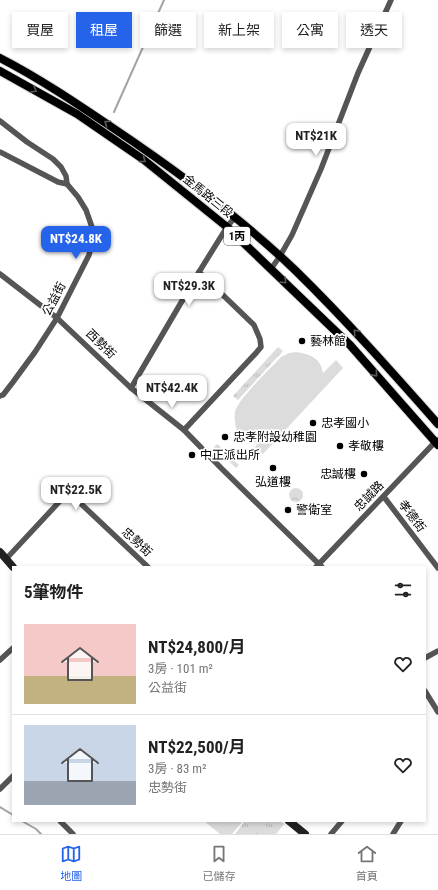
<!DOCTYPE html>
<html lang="zh-TW">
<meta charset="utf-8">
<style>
:root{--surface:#fff;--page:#f2f2f2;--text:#222;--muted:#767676;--line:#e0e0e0;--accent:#2563eb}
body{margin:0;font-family:"Roboto Condensed","Noto Sans TC",sans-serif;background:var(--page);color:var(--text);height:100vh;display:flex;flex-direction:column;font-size:15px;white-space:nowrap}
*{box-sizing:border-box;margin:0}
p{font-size:13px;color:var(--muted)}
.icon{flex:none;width:22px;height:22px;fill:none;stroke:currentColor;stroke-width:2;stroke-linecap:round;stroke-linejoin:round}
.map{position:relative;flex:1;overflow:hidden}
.sheet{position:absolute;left:12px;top:566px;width:414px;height:256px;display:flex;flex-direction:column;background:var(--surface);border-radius:0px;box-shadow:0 2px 6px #0003}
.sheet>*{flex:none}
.guide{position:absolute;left:12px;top:12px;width:414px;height:36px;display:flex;gap:8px}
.price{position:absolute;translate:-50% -34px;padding:0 9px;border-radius:8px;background:#fff;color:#222;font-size:13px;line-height:26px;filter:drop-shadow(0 1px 2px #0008)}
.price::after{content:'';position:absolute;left:50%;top:24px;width:12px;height:9px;margin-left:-6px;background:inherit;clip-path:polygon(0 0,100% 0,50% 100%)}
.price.on{background:var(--accent);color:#fff}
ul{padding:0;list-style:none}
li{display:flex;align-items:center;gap:12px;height:100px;padding:0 12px}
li+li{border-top:1px solid var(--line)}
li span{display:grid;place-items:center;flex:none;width:112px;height:80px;border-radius:0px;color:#555}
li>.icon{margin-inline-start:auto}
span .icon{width:48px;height:48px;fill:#fffc;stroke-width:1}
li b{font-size:17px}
h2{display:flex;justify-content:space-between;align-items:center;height:48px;padding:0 12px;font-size:17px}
.chip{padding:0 14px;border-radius:0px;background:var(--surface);box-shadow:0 2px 6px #0003;font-size:14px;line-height:36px}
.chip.on{background:var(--accent);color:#fff}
.dock{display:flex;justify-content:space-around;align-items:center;height:56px;border-top:1px solid var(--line);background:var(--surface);font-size:11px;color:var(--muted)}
.dock a{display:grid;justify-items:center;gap:2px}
.dock .on{color:var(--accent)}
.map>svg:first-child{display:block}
.grass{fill:url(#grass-tufts)}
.forest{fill:url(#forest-crowns)}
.pitch{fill:#dcdcdc}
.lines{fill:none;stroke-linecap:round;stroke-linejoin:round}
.stream{stroke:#a3a3a3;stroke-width:2}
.primary-casing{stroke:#dbdbdb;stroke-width:10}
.street{stroke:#555;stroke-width:5.5}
.secondary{stroke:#222;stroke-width:8}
.primary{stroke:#000;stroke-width:8}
.oneway{stroke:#595959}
.poi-dot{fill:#000;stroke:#fff;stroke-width:1.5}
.labels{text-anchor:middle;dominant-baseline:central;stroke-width:3.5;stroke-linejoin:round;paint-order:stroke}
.shield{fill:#fff;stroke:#4c4c4c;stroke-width:1}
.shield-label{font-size:11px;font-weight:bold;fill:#000}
.street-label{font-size:12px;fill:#000;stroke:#fff}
.poi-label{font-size:12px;fill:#000;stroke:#fff;text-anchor:start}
</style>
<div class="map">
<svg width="438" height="834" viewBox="0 0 438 834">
<defs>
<pattern id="grass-tufts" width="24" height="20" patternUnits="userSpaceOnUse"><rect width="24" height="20" fill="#dcdcdc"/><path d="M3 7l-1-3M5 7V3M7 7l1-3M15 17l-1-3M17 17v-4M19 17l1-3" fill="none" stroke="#bbb"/></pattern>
<pattern id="forest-crowns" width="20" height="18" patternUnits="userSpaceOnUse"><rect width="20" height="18" fill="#dcdcdc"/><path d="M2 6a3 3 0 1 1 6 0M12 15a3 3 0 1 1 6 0" fill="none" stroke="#bbb"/></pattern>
</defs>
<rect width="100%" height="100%" fill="#fff"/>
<!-- grass -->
<g class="grass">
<polygon points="278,347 283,351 238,400 233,396"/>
<polygon points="217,444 239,465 236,468 214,447"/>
<polygon points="245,821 280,821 284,824 276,834 235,834"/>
</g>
<!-- forest -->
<circle class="forest" cx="296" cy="495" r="7"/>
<!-- pitch -->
<g class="pitch">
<path d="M296,352C310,354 321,358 323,373L336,360L343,368L263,454L255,447L258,443C249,441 239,438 236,428C235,423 234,417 235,412C237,400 271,368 281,357L289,353Z"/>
<polygon points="204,821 243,821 232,834 220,834"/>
</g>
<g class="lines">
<!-- stream -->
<g class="stream">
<polyline points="114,112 164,0"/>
<polyline points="0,807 13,815"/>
<polyline points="22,821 36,829 41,834"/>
</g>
<!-- primary casing -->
<g class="primary-casing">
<g id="primary">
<path d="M0,58C39,78 76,103 113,128C177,171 240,217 296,271C346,320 392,372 438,424"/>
<polyline points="0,71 77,114 144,160 227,227 350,345 438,445"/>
</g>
</g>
<!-- street -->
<g class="street">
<polyline points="0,121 27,142 53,159 61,167 66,176 67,184"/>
<polyline points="0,152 58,182 67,184 78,197 86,210 93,230 93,240 89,255 57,318 35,352 13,382 3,395 0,396"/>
<polyline points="271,269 280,256 292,235 321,169 358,73 391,0"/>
<polyline points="0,274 57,318 131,388 184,430 221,468 322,567"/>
<polyline points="131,388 199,272 227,227 235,217"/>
<polyline points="184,430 256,353 261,347 260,339 254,325 199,272"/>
<polyline points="384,497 438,568"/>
<polyline points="6,559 60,501 69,497 77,500 148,567"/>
<polyline points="316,567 437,440"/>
<polyline points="425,658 438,651"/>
<polyline points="0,660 13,648"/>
<polyline points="425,691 438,712"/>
<polyline points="0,789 13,776"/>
<polyline points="60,821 73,834"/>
<polyline points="331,834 342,821"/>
<polyline points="393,834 401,821"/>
</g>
<!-- secondary -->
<g class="secondary">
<polyline points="0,552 13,567"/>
<polyline points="289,821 305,834"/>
</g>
<!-- primary -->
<use href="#primary" class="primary"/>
</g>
<!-- one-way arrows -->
<defs><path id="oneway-chevron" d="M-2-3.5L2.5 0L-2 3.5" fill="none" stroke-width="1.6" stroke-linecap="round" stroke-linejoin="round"/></defs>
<g class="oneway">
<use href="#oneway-chevron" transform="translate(34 90) rotate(30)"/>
<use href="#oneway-chevron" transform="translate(107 123) rotate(-146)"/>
<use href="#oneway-chevron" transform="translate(143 160) rotate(36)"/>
<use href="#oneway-chevron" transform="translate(284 281) rotate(44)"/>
<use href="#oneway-chevron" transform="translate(356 332) rotate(-133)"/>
<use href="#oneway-chevron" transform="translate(375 374) rotate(48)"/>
</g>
<!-- markers -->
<g class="poi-dot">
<circle cx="302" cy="341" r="4"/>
<circle cx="313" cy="423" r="4"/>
<circle cx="225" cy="437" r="4"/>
<circle cx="340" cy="446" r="4"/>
<circle cx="192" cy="455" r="4"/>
<circle cx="273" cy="468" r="4"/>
<circle cx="364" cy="474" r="4"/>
<circle cx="288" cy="510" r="4"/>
</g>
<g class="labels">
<!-- shield labels -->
<rect class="shield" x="224" y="227" width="26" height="18" rx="3"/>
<g class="shield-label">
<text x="237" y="236">1丙</text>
</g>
<!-- street labels -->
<g class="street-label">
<text transform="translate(208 196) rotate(39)">金馬路三段</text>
<text transform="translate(54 299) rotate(-62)">公益街</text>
<text transform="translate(101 344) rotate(44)">西勢街</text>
<text transform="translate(369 496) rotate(-46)">忠誠路</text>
<text transform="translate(412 516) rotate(53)">孝德街</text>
<text transform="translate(137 542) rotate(43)">忠勢街</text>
</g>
<!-- poi labels -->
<g class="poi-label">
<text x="310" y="341">藝林館</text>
<text x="321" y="423">忠孝國小</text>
<text x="233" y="437">忠孝附設幼稚園</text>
<text x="348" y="446">孝敬樓</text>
<text x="200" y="455">中正派出所</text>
<text x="356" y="474" text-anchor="end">忠誠樓</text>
<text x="273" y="482" text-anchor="middle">弘道樓</text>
<text x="296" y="510">警衛室</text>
</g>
</g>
</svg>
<b class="price" style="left:316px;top:157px">NT$21K</b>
<b class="price on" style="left:76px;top:260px">NT$24.8K</b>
<b class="price" style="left:189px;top:307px">NT$29.3K</b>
<b class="price" style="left:172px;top:409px">NT$42.4K</b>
<b class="price" style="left:76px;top:511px">NT$22.5K</b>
<div class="guide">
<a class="chip">買屋</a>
<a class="chip on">租屋</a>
<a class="chip">篩選</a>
<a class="chip">新上架</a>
<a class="chip">公寓</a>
<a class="chip">透天</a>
</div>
<section class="sheet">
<h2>5筆物件<svg class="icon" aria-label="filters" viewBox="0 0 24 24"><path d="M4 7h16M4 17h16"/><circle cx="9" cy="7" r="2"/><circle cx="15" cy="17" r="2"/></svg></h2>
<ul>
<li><span style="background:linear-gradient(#f6c9c9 65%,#c2b280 0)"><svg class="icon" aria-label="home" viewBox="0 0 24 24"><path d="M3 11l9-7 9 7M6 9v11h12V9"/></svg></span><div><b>NT$24,800/月</b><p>3房 · 101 m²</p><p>公益街</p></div><svg class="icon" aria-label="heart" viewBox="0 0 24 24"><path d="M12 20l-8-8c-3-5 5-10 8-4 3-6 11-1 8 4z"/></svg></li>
<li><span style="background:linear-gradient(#c9d6e8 70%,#9aa5b1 0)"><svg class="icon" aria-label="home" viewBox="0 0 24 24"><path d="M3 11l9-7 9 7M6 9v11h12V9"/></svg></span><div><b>NT$22,500/月</b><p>3房 · 83 m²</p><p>忠勢街</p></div><svg class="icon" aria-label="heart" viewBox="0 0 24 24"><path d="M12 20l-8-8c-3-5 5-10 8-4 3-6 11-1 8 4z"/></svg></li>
</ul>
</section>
</div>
<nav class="dock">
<a class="on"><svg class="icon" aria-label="map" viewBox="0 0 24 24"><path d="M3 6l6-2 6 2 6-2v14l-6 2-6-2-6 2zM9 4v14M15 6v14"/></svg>地圖</a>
<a><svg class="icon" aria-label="saved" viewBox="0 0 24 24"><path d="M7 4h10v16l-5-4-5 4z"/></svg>已儲存</a>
<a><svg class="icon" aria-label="home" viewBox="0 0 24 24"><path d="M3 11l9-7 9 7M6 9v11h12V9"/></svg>首頁</a>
</nav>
